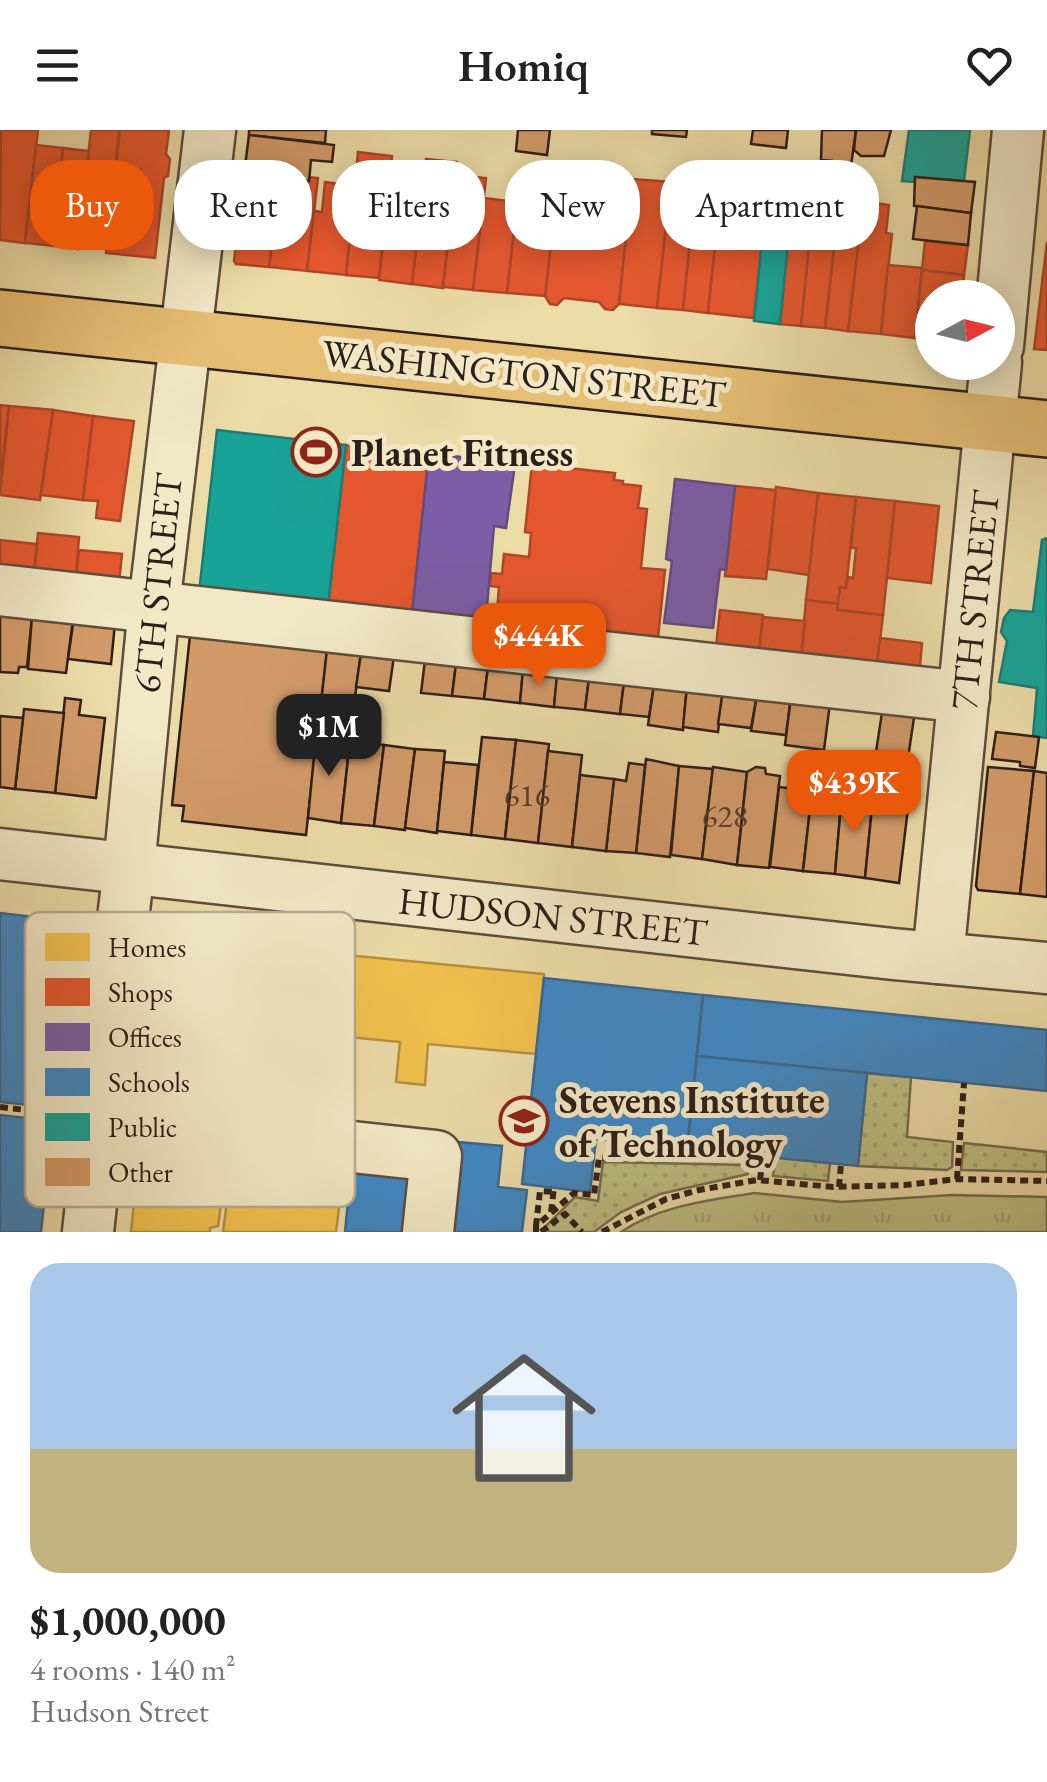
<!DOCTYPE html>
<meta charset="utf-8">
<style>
:root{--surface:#fff;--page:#f2f2f2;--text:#222;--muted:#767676;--line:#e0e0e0;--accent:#ea580c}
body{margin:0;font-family:"EB Garamond",serif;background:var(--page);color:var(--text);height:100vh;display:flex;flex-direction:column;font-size:38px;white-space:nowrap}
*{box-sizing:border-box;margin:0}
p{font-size:32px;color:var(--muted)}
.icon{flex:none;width:55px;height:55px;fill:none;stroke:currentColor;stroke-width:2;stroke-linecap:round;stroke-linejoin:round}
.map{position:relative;height:1102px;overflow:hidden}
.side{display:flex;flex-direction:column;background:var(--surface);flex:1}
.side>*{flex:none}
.top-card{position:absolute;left:30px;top:30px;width:988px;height:90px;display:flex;gap:20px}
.needle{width:65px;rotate:83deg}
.buttons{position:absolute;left:915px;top:150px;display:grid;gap:20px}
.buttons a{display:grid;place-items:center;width:100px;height:100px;border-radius:50%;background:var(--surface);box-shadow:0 5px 25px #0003;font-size:50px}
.price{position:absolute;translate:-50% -85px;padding:0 22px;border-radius:20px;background:var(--accent);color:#fff;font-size:32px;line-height:65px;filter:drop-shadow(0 2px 5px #0008)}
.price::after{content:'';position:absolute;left:50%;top:60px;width:30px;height:22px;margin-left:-15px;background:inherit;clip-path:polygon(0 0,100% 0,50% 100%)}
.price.on{background:#222;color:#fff}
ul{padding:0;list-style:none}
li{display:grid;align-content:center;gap:20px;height:530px;padding:0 30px}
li+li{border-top:2px solid var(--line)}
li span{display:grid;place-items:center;height:310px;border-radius:30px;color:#555}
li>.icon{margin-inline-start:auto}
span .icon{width:180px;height:180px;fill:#fffc;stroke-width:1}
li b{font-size:42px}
.tag{padding:0 35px;border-radius:40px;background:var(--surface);box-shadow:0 5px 25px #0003;font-size:35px;line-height:90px}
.tag.on{background:var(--accent);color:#fff}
header{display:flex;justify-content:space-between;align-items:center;height:130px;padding:0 30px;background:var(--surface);font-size:45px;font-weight:600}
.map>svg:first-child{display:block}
.grass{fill:url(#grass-dots);stroke:#766e4e;stroke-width:2.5}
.park{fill:url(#park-tufts);stroke:#766e4e;stroke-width:2.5}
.homes{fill:#f2c14e;stroke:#b7903e;stroke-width:2.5}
.shops{fill:#e4572e;stroke:#ad4628;stroke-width:2.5}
.offices{fill:#7b5ea7;stroke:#644b7c;stroke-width:2.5}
.schools{fill:#3f88c5;stroke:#3a6891;stroke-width:2.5}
.public{fill:#17a398;stroke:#1e7b72;stroke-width:2.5}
.building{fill:#d29a69;stroke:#2e1e19;stroke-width:2.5}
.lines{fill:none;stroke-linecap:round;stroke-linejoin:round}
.minor-casing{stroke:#5d4d3c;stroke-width:55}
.major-casing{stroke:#2e1e19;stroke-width:60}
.path{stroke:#2e1e19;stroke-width:6;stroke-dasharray:8 5;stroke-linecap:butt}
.minor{stroke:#f2e8c6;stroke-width:50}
.major{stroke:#e6be74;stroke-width:55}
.labels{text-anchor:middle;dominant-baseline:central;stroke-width:10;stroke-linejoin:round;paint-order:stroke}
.number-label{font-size:32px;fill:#573d2d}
.street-label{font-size:38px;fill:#2e1e19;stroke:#f2e8c6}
.poi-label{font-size:38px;font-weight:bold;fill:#2e1e19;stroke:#f2e8c6;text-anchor:start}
.key{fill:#f2e8c6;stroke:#b7ab92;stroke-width:2.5}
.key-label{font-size:28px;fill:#2e1e19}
</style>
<header><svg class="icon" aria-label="menu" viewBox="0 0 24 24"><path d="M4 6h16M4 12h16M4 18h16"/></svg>Homiq<svg class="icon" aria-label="heart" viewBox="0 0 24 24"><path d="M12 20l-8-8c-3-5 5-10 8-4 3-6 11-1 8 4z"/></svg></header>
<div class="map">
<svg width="1047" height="1102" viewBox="0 0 1047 1102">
<defs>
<pattern id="grass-dots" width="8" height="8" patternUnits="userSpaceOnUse" patternTransform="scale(2.5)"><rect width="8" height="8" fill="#bdbe83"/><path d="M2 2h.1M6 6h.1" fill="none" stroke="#a3a371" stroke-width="1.8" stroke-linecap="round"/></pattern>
<pattern id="park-tufts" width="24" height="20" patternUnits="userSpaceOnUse" patternTransform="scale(2.5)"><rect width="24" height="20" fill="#bdbe83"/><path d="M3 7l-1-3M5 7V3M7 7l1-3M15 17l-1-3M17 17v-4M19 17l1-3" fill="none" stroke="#a3a371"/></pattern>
</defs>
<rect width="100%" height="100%" fill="#ebdba7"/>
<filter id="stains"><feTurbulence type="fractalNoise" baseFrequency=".002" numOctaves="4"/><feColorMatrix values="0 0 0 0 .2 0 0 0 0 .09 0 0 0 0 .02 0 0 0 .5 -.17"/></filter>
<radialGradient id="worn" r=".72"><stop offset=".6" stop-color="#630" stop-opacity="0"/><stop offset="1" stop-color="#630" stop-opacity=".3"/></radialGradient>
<!-- grass -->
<g class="grass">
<polygon points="867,943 911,947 907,1007 953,1012 952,1037 947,1040 858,1036"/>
<polygon points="964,1013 1047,1022 1047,1042 961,1040"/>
<polygon points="776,1027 830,1033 828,1051 773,1046"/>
<polygon points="603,1032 748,1035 748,1044 660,1064 621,1082 594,1102 549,1102 546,1096 575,1067 598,1071"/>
</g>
<!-- park -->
<path class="park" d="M754,1063L842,1072L952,1065L1047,1067V1102H621C661,1075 708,1071 754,1063Z"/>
<!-- homes -->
<g class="homes">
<polygon points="294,820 544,844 536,924 428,914 425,955 396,952 400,912 286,901"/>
<polygon points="234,1018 278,1023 273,1064 277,1069 282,1038 296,1040 298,1024 342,1030 336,1072 339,1078 336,1102 223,1102"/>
<polygon points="137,1044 224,1053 218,1096 210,1098 210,1102 131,1102"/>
</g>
<!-- shops -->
<g class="shops">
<polygon points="1,0 38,0 25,113 0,110"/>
<polygon points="91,0 119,0 107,119 78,116"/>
<polygon points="120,0 169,0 166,24 170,29 168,46 164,48 155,128 106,123"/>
<polygon points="36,15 63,18 54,116 25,113"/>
<polygon points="63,18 89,21 78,119 54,116"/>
<polygon points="358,22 392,26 379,148 346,145"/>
<polygon points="426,29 457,32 443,158 412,154"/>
<polygon points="244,44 281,49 276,78 241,72"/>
<polygon points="456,45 486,48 473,160 443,157"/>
<polygon points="558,46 632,54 619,174 613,180 605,179 599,172 564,168 557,175 550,174 545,166"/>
<polygon points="309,47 318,48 307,141 269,137 281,49 309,51"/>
<polygon points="632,49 671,52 657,178 619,174"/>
<polygon points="325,52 355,56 346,145 307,141 314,81 322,82"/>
<polygon points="671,52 696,55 683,180 657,178"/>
<polygon points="390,53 423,56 412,154 379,150"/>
<polygon points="696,55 721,58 708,183 683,180"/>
<polygon points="524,58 550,61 548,96 553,97 545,166 507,163 515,92 518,92"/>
<polygon points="484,68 517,72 507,163 473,160"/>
<polygon points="720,69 766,74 754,188 708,183"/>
<polygon points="863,71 889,75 886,103 892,104 881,204 848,201"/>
<polygon points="241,72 276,78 269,137 236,134 234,131"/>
<polygon points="792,72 814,75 801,196 780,194"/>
<polygon points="836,97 860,100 848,201 825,198"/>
<polygon points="925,111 968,115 964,145 922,140"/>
<polygon points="1047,112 1047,220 1034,219"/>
<polygon points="809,116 834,118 825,198 801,196"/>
<polygon points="888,135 922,138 915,208 881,204"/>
<polygon points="922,140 964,145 962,168 932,168 932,209 915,208"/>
<polygon points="0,275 9,276 0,354"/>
<polygon points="9,276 53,280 40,370 0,365"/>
<polygon points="53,280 93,286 83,370 41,365"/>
<polygon points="93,286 134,291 120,391 96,388 98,371 83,370"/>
<polygon points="346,315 429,323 411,493 327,485"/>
<polygon points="532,334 615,343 614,350 623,351 622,354 641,356 638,378 647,379 641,438 665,440 657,518 496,493 499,457 490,456 491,443 502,444 504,424 529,427 531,403 525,402"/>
<polygon points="735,356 776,360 766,449 725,446"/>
<polygon points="776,357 818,363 809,445 768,439"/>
<polygon points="818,363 856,367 846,458 840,457 838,474 806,470"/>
<polygon points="856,367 895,371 883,485 837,480 840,457 846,458 848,447 853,448 856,418 851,418"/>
<polygon points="895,371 939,376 931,453 887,448"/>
<polygon points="38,403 79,407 75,458 33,453"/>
<polygon points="0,410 37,414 33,453 0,448"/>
<polygon points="79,420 122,424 118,463 75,458"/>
<polygon points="806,470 838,474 837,480 883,485 876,544 800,536"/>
<polygon points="720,480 763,485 758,531 715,526"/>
<polygon points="763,487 805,491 800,536 758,531"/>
<polygon points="880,508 922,513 919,548 876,544"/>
</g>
<!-- offices -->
<g class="offices">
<polygon points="429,323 515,334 506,398 494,396 485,500 411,493"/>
<polygon points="675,349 735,356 726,440 720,439 713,498 664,493 672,431 666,429"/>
</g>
<!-- schools -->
<g class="schools">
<polygon points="0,783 79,792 60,978 0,972"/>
<polygon points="544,848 703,865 687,1019 596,1009 590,1062 522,1054"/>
<polygon points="703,865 1047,900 1047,961 697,926"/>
<polygon points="697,926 867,943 858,1036 687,1019"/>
<polygon points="0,985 53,991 41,1102 0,1102"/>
<polygon points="458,1012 502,1016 498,1057 527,1060 522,1102 449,1102"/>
<polygon points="352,1029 420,1036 413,1102 345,1102"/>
</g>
<!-- public -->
<g class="public">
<polygon points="909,0 970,0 964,51 915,47 915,52 902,51"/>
<polygon points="762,111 788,114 780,194 754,191"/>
<polygon points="217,300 346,315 327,485 198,472"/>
<polygon points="1047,408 1047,608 1033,606 1037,558 999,552 1007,511 1001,502 1004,488 1010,480 1033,482 1042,410"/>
</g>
<!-- building -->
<g class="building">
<polygon points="249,0 326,0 325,13 249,5"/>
<polygon points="518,0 550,0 547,25 516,21"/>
<polygon points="652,0 687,0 686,7 652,4"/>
<polygon points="753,0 788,0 786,18 751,14"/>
<polygon points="822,0 856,0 850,43 831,41 832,31 821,30"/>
<polygon points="856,0 891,0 884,26 861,26 854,20"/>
<polygon points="249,5 334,15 332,32 311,30 309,51 244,44"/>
<polygon points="915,47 975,52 971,83 914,76"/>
<polygon points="917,76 971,83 968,115 913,109"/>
<polygon points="0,483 32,486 27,537 19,537 18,543 0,542"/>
<polygon points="32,486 73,490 66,543 28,539"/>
<polygon points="74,487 115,493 111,534 68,529"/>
<polygon points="190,505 328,515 319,591 303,589 300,612 316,614 306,705 182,691 184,676 172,675"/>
<polygon points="327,519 361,523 351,596 319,591"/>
<polygon points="361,523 394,526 389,561 356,557"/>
<polygon points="425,530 456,534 452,566 421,563"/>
<polygon points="456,534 488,537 484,569 452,566"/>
<polygon points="488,537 523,541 520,573 484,569"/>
<polygon points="523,539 558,542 554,577 520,573"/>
<polygon points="557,544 589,548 585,580 554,577"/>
<polygon points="589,548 624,552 620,584 585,580"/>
<polygon points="624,552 654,555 649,587 620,584"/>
<polygon points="654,555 687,556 683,600 648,595"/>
<polygon points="687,556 723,560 718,602 683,597"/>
<polygon points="723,560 757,565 751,598 718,594"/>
<polygon points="757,565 791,567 786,605 751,601"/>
<polygon points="791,567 830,573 824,620 785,615"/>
<polygon points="65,568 81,570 79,585 105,588 96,668 55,663"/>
<polygon points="883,576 915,581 908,628 876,622"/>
<polygon points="24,579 64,583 55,663 15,659"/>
<polygon points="0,586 23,588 15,659 0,657"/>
<polygon points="996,602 1039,607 1035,638 1020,636 1020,632 992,629"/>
<polygon points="316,606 350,610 341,693 308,688"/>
<polygon points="482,607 516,610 505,709 471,705"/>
<polygon points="350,610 384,615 374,696 341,693"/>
<polygon points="516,610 549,614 538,713 505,709"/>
<polygon points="384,615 415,619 405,700 374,696"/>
<polygon points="415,619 445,621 437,703 405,698"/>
<polygon points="548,621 582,625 572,717 538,713"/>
<polygon points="646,629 679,636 670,727 636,723"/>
<polygon points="444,632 478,635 471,705 437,701"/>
<polygon points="629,633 645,635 636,723 606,721 614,649 626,651"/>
<polygon points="679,636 713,639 702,729 671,725"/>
<polygon points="713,637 747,642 737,735 702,729"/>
<polygon points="756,637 765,638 766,644 780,646 769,738 737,735 747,642"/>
<polygon points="988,637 1034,641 1020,764 978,760 976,756"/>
<polygon points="1034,641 1047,643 1047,767 1020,764"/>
<polygon points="580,645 614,649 606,721 572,717"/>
<polygon points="779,657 812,661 803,741 770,737"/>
<polygon points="812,661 842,663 835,744 803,741"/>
<polygon points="842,663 873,667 865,748 835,744"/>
<polygon points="873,667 909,670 899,753 865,748"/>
</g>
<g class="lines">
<!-- minor casing -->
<g class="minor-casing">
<g id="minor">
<polyline points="998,216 1018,0"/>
<polyline points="0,460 964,567"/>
<polyline points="0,724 893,824 1047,838"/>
<polyline points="938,828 996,232"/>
<polyline points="109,907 129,738 154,476 210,0"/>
<polyline points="101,990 436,1026 428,1102"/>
<polyline points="88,1102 107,927"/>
</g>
</g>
<!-- major casing -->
<g class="major-casing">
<polyline id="major" points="0,188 1047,299"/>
</g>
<!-- path -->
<g class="path">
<polyline points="0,977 61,984"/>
<polyline points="957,1049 964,953"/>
<polyline points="760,1050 763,1026"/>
<polyline points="839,1057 841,1034"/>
<polyline points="551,1082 554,1058"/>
<polyline points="536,1096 540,1061 554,1062"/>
<polyline points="536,1102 536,1096 574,1063 594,1065 599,1028 665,1027 666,1016"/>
<polyline points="541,1102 565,1084 582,1102"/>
<polyline points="602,1102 666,1069 699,1060 757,1050 833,1057 905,1055 957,1049 1047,1051"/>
</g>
<!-- minor -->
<use href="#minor" class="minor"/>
<!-- major -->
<use href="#major" class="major"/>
</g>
<!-- icons -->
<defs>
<g id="stadium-ring" transform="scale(2.5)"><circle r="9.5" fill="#f2e8c6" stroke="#8f2418" stroke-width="1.5"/><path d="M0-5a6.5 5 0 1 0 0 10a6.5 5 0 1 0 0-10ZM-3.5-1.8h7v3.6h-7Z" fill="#8f2418"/></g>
<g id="university-ring" transform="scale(2.5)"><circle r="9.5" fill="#f2e8c6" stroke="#8f2418" stroke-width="1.5"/><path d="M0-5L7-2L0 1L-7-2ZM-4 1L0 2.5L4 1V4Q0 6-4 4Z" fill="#8f2418"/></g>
</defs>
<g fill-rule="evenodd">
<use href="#stadium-ring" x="316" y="322"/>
<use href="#university-ring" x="524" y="991"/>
</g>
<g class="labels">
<!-- number labels -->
<g class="number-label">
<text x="527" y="665">616</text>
<text x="725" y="686">628</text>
</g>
<!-- street labels -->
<g class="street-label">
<text transform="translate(524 243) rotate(6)">WASHINGTON STREET</text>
<text transform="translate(157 453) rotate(-84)">6TH STREET</text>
<text transform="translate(974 470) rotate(-84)">7TH STREET</text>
<text transform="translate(553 786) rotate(6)">HUDSON STREET</text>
</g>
<!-- poi labels -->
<g class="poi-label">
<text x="351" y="322">Planet Fitness</text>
<text x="559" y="969">Stevens Institute<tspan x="559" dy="44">of Technology</tspan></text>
</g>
</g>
<!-- legend -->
<rect x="25" y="782" width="330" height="295" rx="15" class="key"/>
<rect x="45" y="803" width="45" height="28" fill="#f2c14e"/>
<rect x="45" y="848" width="45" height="28" fill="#e4572e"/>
<rect x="45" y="893" width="45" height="28" fill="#7b5ea7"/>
<rect x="45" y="938" width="45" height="28" fill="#3f88c5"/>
<rect x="45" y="983" width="45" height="28" fill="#17a398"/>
<rect x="45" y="1028" width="45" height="28" fill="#d29a69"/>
<g class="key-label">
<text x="108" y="827">Homes</text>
<text x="108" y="872">Shops</text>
<text x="108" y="917">Offices</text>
<text x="108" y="962">Schools</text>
<text x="108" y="1007">Public</text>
<text x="108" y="1052">Other</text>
</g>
<rect width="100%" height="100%" filter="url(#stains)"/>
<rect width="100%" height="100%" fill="url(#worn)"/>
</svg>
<div class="buttons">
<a><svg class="needle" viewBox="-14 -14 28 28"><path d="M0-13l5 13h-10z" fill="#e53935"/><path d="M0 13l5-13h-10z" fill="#767676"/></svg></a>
</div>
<b class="price" style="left:539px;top:558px">$444K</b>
<b class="price on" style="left:329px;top:649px">$1M</b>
<b class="price" style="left:854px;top:705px">$439K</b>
<div class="top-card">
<a class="tag on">Buy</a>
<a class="tag">Rent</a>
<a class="tag">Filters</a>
<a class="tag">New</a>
<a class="tag">Apartment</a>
</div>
</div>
<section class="side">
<ul>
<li><span style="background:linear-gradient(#a9c7e8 60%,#c2b280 0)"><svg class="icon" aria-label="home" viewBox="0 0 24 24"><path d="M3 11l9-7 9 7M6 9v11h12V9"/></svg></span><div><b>$1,000,000</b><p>4 rooms · 140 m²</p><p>Hudson Street</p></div></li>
</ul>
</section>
